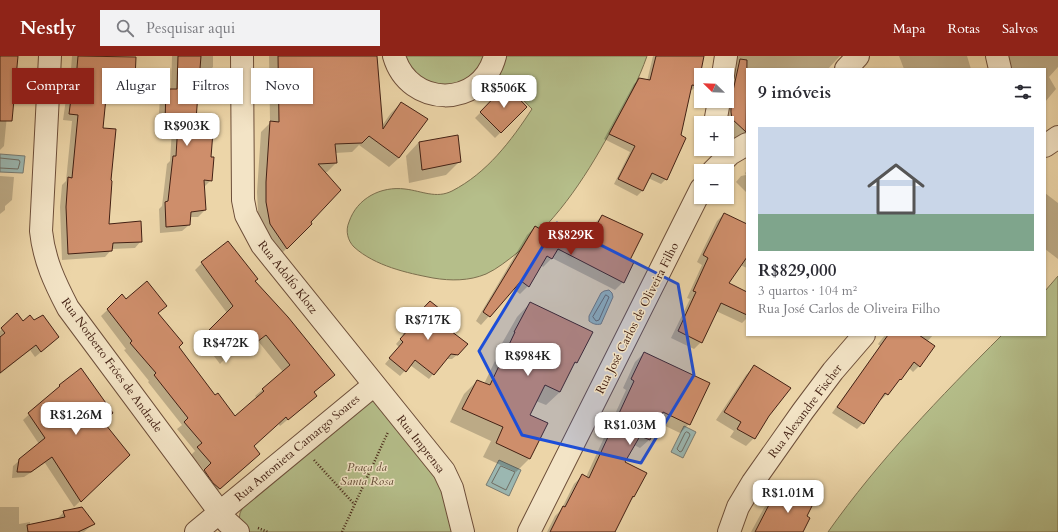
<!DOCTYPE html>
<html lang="pt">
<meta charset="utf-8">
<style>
:root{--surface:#fff;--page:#f2f2f3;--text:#2b2b33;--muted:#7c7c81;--line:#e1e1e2;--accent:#8f2418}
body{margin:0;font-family:Cardo,serif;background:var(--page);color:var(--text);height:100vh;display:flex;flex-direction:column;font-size:15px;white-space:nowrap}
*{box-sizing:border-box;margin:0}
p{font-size:13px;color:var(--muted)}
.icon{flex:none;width:22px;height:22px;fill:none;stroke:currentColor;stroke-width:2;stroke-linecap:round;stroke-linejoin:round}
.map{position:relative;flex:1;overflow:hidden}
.side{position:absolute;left:746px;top:12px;width:300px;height:268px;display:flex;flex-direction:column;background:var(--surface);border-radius:0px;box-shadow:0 1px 3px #0004}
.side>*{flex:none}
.hud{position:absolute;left:12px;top:12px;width:380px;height:36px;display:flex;gap:8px}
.needle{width:26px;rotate:293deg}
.fabs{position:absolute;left:694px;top:12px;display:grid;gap:8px}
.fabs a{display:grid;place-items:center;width:40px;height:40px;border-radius:0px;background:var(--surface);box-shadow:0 1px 3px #0004;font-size:20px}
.price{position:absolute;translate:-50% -34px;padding:0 9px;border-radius:8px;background:#fff;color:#222;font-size:13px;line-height:26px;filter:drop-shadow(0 1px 2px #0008)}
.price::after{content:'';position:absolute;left:50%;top:24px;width:12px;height:9px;margin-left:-6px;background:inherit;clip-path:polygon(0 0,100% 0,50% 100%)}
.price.current{background:var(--accent);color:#fff}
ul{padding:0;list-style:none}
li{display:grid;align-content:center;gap:8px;height:212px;padding:0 12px}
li+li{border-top:1px solid var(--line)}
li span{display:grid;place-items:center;height:124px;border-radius:0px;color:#555}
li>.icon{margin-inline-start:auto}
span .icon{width:72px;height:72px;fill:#fffc;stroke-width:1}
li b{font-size:17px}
h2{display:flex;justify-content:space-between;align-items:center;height:48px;padding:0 12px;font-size:17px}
.chip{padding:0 14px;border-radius:0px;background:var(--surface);box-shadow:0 1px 3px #0004;font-size:14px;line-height:36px}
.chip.current{background:var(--accent);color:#fff}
header{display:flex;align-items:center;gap:24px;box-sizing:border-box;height:56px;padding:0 20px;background:var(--accent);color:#fff}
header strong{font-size:19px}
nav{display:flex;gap:22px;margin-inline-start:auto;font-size:14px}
.search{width:280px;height:36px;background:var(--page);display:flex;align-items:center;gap:10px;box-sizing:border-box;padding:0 14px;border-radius:0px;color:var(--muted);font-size:15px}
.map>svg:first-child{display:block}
.green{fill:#b5be8a;stroke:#7c704f}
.water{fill:#9bb7b1;stroke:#787b72}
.shadow{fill:#0003}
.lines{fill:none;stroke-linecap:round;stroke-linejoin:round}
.shore{stroke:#6f6c62;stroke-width:1}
.building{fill:#ce8e6b;stroke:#432114}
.minor-casing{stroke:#6d4e39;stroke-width:24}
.path{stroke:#432114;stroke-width:2.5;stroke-dasharray:1 2;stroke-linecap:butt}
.minor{stroke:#f3e4c6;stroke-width:22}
.marked{fill:#1d4ed8;fill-opacity:0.2;stroke:#1d4ed8;stroke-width:3;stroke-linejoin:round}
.labels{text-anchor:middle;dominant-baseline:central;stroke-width:3;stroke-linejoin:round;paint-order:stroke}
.street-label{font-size:12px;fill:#432114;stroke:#f3e4c6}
.park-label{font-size:12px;font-style:italic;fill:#604832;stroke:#f3e4c6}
</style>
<header>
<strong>Nestly</strong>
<div class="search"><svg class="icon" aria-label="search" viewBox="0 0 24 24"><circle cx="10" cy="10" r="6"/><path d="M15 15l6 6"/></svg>Pesquisar aqui</div>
<nav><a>Mapa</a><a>Rotas</a><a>Salvos</a></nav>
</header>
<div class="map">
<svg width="1058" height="476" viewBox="0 0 1058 476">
<rect width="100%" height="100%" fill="#ecd5a8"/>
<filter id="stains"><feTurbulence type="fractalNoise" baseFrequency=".005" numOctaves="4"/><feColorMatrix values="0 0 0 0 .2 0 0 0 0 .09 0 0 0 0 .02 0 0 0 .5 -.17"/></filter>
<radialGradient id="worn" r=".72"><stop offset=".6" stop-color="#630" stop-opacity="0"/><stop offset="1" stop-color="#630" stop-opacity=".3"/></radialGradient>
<!-- green -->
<g class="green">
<path d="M403,0H484C480,12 464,31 451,30C441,30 432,27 422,26Z"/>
<path d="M506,0H647C639,23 627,46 615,67C589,116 560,162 517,197C508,204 497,213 486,218C469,225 451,225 433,222C407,217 375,210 354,191C348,185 345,175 349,166C357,142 381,130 405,133C422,135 436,143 452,135C487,117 511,85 532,53L498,18Z"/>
<path d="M1058,220V476H828C878,405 941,340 1002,279H1045V235Z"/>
<polygon points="374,345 382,347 445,428 459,476 248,476 239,465 240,457 245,447 370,346"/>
</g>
<!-- water -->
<g class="water">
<polygon points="0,98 25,100 23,117 0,116"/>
<path d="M609,234L612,237L613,241L601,268C596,269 593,268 589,265V260L601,237L604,235Z"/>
<polygon points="684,370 696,376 683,402 671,396"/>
<polygon points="499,404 521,414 509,440 486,429"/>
</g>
<!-- shadow -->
<g class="shadow">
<polygon points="0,0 18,0 16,4 7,59 4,90 0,94"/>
<polygon points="72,0 98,0 134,24 127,30 106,29 102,73 108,169 141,185 135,192 112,193 105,201 62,204 60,151 62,129 66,125 72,65 63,64 66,43 69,39"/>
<polygon points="172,0 213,0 213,11 206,18 199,18 194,77 210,102 211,124 204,131 205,154 198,161 189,161 189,169 182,175 160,177 159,153 162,150 167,108 170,105 172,73 158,72 160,41 166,34 171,34"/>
<polygon points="269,0 376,0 381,71 391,57 401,47 399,102 389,111 359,89 352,96 335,97 336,107 327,116 324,117 310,166 311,168 277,202 260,178 258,156 257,136 261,76 270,67"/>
<polygon points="653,0 696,0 697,29 692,34 690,34 666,123 661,128 648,122 642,135 637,140 614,128 630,96 604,83 634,28 640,23 647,25"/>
<polygon points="728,0 840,0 828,13 747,13 747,79 740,83 733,83 727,80 727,67 720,67 727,45"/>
<polygon points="899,0 967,0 971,13 904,13"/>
<polygon points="998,0 1058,0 1058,11 1049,21 1056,33 1045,46 1045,13 1003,13"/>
<polygon points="506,31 526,51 495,82 475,62"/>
<polygon points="419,86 460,105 446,119 409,127 406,100"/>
<polygon points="747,115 747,137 736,126 741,120 746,119 745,117"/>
<polygon points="0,120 14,121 12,144 5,150 5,154 0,158"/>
<polygon points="1045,137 1058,147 1058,203 1045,193"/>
<polygon points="724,158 747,169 747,212 740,209 727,228 747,237 747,262 742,267 716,255 701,286 694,293 671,282 690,243 687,242 702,209 697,206 717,165"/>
<polygon points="602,160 629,204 623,226 615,234 552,202 543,211 541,209 528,230 520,238 513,233 481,269 476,265 527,179 535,171 548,179 580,190 585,185 594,168"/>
<polygon points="202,207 254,225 334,319 313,337 309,346 280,370 278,367 252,391 252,405 213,439 198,422 205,415 191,399 195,395 177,373 182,369 148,326 149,325 124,294 126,293 101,260 122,240 126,245 166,250 157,258 177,291 215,340 234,361 257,342 255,340 283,316 258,285 250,292 246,288 236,296 234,293 220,308 201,283 227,257 195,214"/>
<polygon points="430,247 458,298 452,303 446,303 429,323 410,309 400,320 385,308 399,291 396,288 404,279 402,276"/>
<polygon points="530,247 577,306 571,311 560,336 546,349 536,345 529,359 530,402 516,416 483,401 491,385 450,366 464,338 477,325 484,328 502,290 501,289 517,261"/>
<polygon points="17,259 23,267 52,287 35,301 30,294 0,318 0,275"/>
<polygon points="885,279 933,279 927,286 919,310 913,316 909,312 887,338 881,344 879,343 863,367 857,373 832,357 866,310 880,290 878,288"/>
<polygon points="644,297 689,368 680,377 657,366 649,384 640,392 634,389 623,407 634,441 630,445 615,475 616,476 547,476 555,460 561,454 574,428 582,420 586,421 626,334 623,332 635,306"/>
<polygon points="754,311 768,360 754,382 746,390 730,381 734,375 716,364 746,319"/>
<polygon points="81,314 112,357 106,363 105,369 129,399 74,451 45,407 24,421 12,422 13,410 39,388 23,364 60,330"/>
<polygon points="800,431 806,460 801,476 751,476 764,452 773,443 786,449 791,441"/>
<polygon points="0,451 19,451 19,468 30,466 30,469 58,464 58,462 64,456 93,468 84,476 0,476"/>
</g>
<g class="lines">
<!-- shore -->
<g class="shore">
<polyline points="0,102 19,104 20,106 18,113 0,112"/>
<polygon points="606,239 609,241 599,264 596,265 593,261"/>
<polygon points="687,376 689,377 690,379 682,395 680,396 677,393 685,377"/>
<polygon points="501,410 515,416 506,434 492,427"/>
</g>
</g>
<!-- building -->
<g class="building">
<polygon points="0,0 18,0 12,65 0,65"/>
<polygon points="78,0 136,1 135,24 108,22 103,72 116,73 111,124 112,125 109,168 141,165 142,186 113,187 112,195 68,198 66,151 68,121 72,122 78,59 69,58 72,35 75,35"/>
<polygon points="178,0 201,0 195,76 213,76 211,101 214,101 212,125 204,124 206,154 191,156 190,169 166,171 165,146 168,145 173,100 176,100 178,67 165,66 166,33 177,33"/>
<polygon points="278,0 377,0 383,73 401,46 428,63 399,102 369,80 362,87 335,88 337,107 318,108 341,134 311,166 312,168 287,193 270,168 266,146 266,126 270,65 279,66"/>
<polygon points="656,0 704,0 698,30 692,29 681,79 686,82 667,124 652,117 643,135 618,123 635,90 609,78 639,22 650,24"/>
<polygon points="740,3 747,4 746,76 732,63 731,56 731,44"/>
<polygon points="506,29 527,51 501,77 480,56"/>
<polygon points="458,79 461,106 422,114 419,86"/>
<polygon points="724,157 747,168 747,201 729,227 747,236 747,259 721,247 702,287 678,275 696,236 693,235 708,202 703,199"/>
<polygon points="602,159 643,178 630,204 634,206 624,227 558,193 552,203 547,200 529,231 521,225 490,261 483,256 535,170 549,178 553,173 582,190 585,184 588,185"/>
<polygon points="228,185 258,223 255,225 288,261 335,319 314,336 317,340 288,364 286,361 254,390 260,398 220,433 213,427 204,414 211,407 197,391 202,387 184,366 188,362 154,319 156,317 130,287 132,285 107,253 122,238 126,243 147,225 167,250 158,257 183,287 179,291 215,339 218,337 235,360 264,335 262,333 290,309 266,279 257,286 253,282 244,290 241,287 227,302 207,276 233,250 201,206"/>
<polygon points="430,245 450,261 443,269 468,288 458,299 451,298 434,319 415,304 406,316 389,302 403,286 400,283 408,274 406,270"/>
<polygon points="530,246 593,276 577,307 575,306 560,336 545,329 530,359 548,367 530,403 496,387 503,371 462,353 477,324 490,329 515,276 514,276"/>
<polygon points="17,257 23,265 30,259 34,264 43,259 59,281 41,296 36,289 0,317 0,281 5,277 1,272"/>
<polygon points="888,279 919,279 935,290 920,311 914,306 901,324 900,323 888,339 885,337 864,368 837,351"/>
<polygon points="644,296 710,327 690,369 663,356 650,384 640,380 625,406 647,417 634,441 633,440 615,476 550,476 563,450 565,451 582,418 589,422 634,325 631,323"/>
<polygon points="754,309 791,332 769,360 755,383 737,373 741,366 724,356"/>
<polygon points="81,312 113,357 107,362 109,366 106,369 130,399 81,446 52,401 31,416 17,416 19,403 45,382 28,357 60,330 59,329"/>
<polygon points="800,430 817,440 807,460 810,462 803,476 755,476 773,441 788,449"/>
<polygon points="82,451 95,468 78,476 28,476 27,469 65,461 63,455"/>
</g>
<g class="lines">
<!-- minor casing -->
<g class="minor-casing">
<g id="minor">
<path d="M50,0L41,175C44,204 55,227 68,252L227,466L238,476"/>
<polyline points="242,0 243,144 246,159 262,189 444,415 452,432 463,476"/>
<path d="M394,0C409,52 481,53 495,0"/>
<polyline points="997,0 1000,13"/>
<polyline points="846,13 858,0"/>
<polyline points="723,19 726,0"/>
<polyline points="715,67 719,45"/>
<polyline points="1045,90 1058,81"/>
<polyline points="713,115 730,98 747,88"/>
<polyline points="196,476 374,329"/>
<polyline points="529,476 701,133"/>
<polyline points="729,476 738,451 753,426 803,355 833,315 864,279"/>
</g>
</g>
<!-- path -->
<g class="path">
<polyline points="314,404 354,448"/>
<polyline points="258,472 268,476"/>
<polyline points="342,476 388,376"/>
</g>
<!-- minor -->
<use href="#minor" class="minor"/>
</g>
<!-- marked area -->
<path class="marked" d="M557,167L678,228L694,319L641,407L522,379L479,295Z"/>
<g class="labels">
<!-- street labels -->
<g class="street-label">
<text transform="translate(288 221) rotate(52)">Rua Adolfo Klotz</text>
<text transform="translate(637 262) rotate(-63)">Rua José Carlos de Oliveira Filho</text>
<text transform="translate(112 309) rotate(54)">Rua Norberto Fróes de Andrade</text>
<text transform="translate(805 355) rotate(-53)">Rua Alexandre Fischer</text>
<text transform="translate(421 388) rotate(52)">Rua Imprensa</text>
<text transform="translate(297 392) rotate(-40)">Rua Antonieta Camargo Soares</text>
</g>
<!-- park labels -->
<g class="park-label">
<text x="367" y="411">Praça da<tspan x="367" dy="14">Santa Rosa</tspan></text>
</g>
</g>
<rect width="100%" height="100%" filter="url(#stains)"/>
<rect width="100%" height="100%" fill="url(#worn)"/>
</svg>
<div class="fabs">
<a><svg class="needle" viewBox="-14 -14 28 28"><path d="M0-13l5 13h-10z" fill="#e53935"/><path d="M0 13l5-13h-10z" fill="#7c7c81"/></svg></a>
<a>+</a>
<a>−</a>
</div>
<b class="price" style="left:504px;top:53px">R$506K</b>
<b class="price" style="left:187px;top:91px">R$903K</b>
<b class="price current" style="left:571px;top:200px">R$829K</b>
<b class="price" style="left:428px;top:285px">R$717K</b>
<b class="price" style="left:226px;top:308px">R$472K</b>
<b class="price" style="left:528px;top:321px">R$984K</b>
<b class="price" style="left:76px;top:380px">R$1.26M</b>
<b class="price" style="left:630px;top:390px">R$1.03M</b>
<b class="price" style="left:788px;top:458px">R$1.01M</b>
<div class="hud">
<a class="chip current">Comprar</a>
<a class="chip">Alugar</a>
<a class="chip">Filtros</a>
<a class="chip">Novo</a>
</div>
<section class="side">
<h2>9 imóveis<svg class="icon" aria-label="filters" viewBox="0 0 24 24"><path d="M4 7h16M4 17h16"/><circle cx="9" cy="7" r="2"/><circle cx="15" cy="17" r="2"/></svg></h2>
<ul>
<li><span style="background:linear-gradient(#c9d6e8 70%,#7fa58c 0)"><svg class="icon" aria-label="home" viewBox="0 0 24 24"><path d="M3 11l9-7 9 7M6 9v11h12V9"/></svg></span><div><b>R$829,000</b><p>3 quartos · 104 m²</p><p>Rua José Carlos de Oliveira Filho</p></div></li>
</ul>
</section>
</div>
